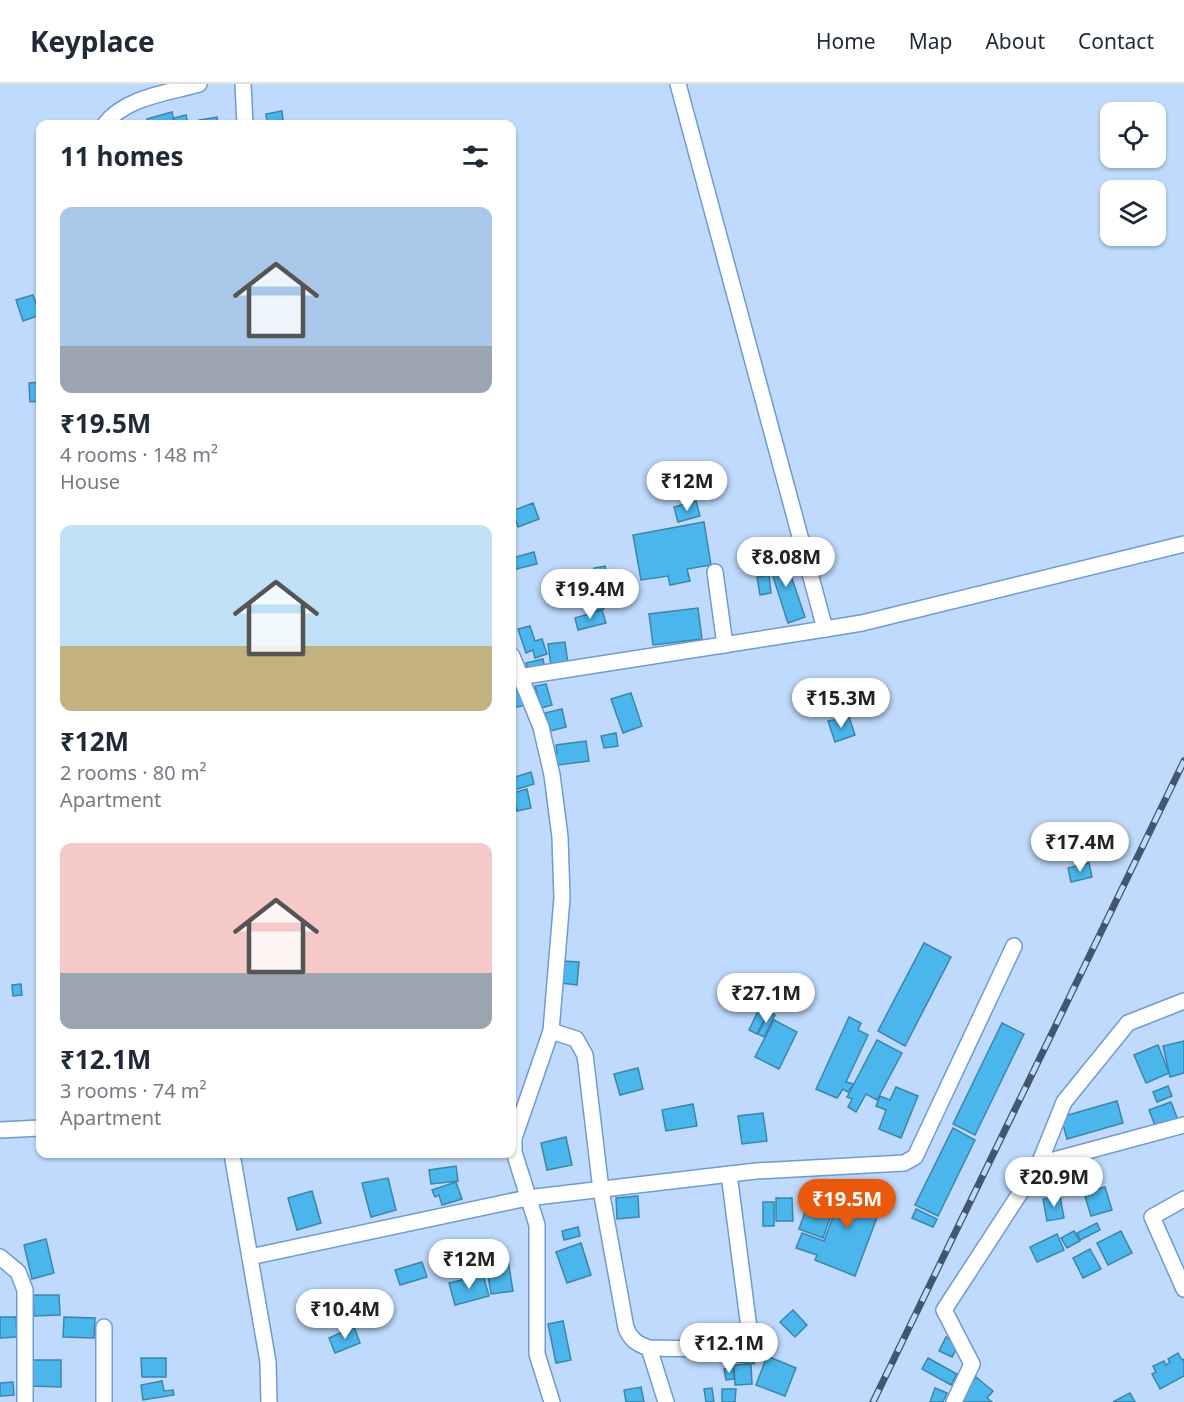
<!DOCTYPE html>
<meta charset="utf-8">
<style>
:root{--surface:#fff;--page:#f6f6f7;--text:#1f2937;--muted:#747a83;--line:#e0e1e3;--accent:#ea580c}
body{margin:0;font-family:"Noto Sans",sans-serif;background:var(--page);color:var(--text);height:100vh;display:flex;flex-direction:column;font-size:22px;white-space:nowrap}
*{box-sizing:border-box;margin:0}
p{font-size:20px;color:var(--muted)}
.icon{flex:none;width:33px;height:33px;fill:none;stroke:currentColor;stroke-width:2;stroke-linecap:round;stroke-linejoin:round}
.map{position:relative;flex:1;overflow:hidden}
.side{position:absolute;left:36px;top:36px;width:480px;height:1038px;display:flex;flex-direction:column;background:var(--surface);border-radius:12px;box-shadow:0 2px 4px #0004}
.side>*{flex:none}
.fabs{position:absolute;left:1100px;top:18px;display:grid;gap:12px}
.fabs a{display:grid;place-items:center;width:66px;height:66px;border-radius:12px;background:var(--surface);box-shadow:0 2px 4px #0004;font-size:30px}
.price{position:absolute;translate:-50% -51px;padding:0 14px;border-radius:21px;background:#fff;color:#222;font-size:20px;line-height:39px;filter:drop-shadow(0 2px 3px #0008)}
.price::after{content:'';position:absolute;left:50%;top:36px;width:18px;height:14px;margin-left:-9px;background:inherit;clip-path:polygon(0 0,100% 0,50% 100%)}
.price.on{background:var(--accent);color:#fff}
ul{padding:0;list-style:none}
li{display:grid;align-content:center;gap:12px;height:318px;padding:0 24px}
li span{display:grid;place-items:center;height:186px;border-radius:12px;color:#555}
li>.icon{margin-inline-start:auto}
span .icon{width:108px;height:108px;fill:#fffc;stroke-width:1}
li b{font-size:26px}
h2{display:flex;justify-content:space-between;align-items:center;height:72px;padding:0 24px;font-size:26px}
header{display:flex;align-items:center;gap:36px;box-sizing:border-box;height:84px;padding:0 30px;background:var(--surface);border-bottom:2px solid var(--line)}
header strong{font-size:28px}
nav{display:flex;gap:33px;margin-inline-start:auto;font-size:21px}
.map>svg:first-child{display:block}
.building{fill:#4ab6ec;stroke:#3c85ab;stroke-width:1.5}
.lines{fill:none;stroke-linecap:round;stroke-linejoin:round}
.minor-casing{stroke:#6f9bd0;stroke-width:18}
.minor{stroke:#fff;stroke-width:15}
.rail-casing{stroke:#43566f;stroke-width:7}
.rail{stroke:#bfdafc;stroke-width:4.5;stroke-dasharray:14;stroke-linecap:butt}
</style>
<header>
<strong>Keyplace</strong>
<nav><a>Home</a><a>Map</a><a>About</a><a>Contact</a></nav>
</header>
<div class="map">
<svg width="1184" height="1318" viewBox="0 0 1184 1318">
<rect width="100%" height="100%" fill="#bfdafc"/>
<!-- building -->
<g class="building">
<polygon points="282,27 283,36 267,38 266,30"/>
<polygon points="172,28 174,39 149,40 147,35"/>
<polygon points="186,31 188,40 176,40 174,34"/>
<polygon points="217,33 218,40 200,40 199,36"/>
<polygon points="33,211 40,231 23,237 16,216"/>
<polygon points="40,298 40,317 30,318 29,299"/>
<polygon points="696,417 700,432 678,438 674,423"/>
<polygon points="533,419 539,435 518,443 512,427"/>
<polygon points="704,438 711,481 687,485 690,497 670,501 668,492 641,496 633,451"/>
<polygon points="534,468 537,480 512,486 512,474"/>
<polygon points="783,468 805,533 788,539 767,474"/>
<polygon points="605,482 609,501 599,504 594,484"/>
<polygon points="769,491 771,509 760,511 757,493"/>
<polygon points="602,518 604,525 591,528 589,521"/>
<polygon points="698,524 702,555 653,561 649,530"/>
<polygon points="602,526 606,539 578,546 575,534"/>
<polygon points="530,542 535,557 542,555 547,570 535,574 533,566 526,569 518,545"/>
<polygon points="565,558 568,580 551,582 548,560"/>
<polygon points="543,575 545,585 529,589 526,579"/>
<polygon points="546,600 552,621 541,624 535,602"/>
<polygon points="523,604 526,621 512,624 512,607"/>
<polygon points="631,609 642,642 623,649 611,615"/>
<polygon points="562,625 566,643 550,647 545,629"/>
<polygon points="849,633 855,651 835,658 828,637"/>
<polygon points="616,649 618,662 604,664 601,652"/>
<polygon points="586,657 589,677 551,682 550,670 557,669 556,661"/>
<polygon points="531,688 534,700 514,706 512,694"/>
<polygon points="527,705 531,724 517,727 513,709"/>
<polygon points="1089,779 1092,793 1071,798 1068,784"/>
<polygon points="924,859 951,873 905,962 878,947"/>
<polygon points="563,877 579,878 577,901 561,899"/>
<polygon points="21,900 22,911 13,912 12,901"/>
<polygon points="760,923 769,927 757,950 749,946"/>
<polygon points="769,928 775,931 764,953 758,950"/>
<polygon points="849,933 861,939 858,946 868,951 846,998 854,1000 848,1008 843,1005 837,1014 816,1005"/>
<polygon points="774,936 797,948 779,985 755,973"/>
<polygon points="1002,939 1024,950 975,1051 953,1040"/>
<polygon points="877,956 902,969 877,1016 866,1010 856,1028 848,1023 852,1015 847,1013"/>
<polygon points="1184,957 1184,989 1170,993 1163,962"/>
<polygon points="1158,961 1169,989 1146,999 1134,971"/>
<polygon points="638,984 643,1005 620,1011 614,990"/>
<polygon points="1168,1002 1172,1012 1157,1018 1153,1008"/>
<polygon points="896,1003 918,1012 901,1054 879,1045 886,1026 876,1022 880,1012 890,1016"/>
<polygon points="1117,1017 1123,1039 1067,1055 1061,1033"/>
<polygon points="1171,1018 1178,1036 1156,1044 1149,1026"/>
<polygon points="693,1020 697,1042 666,1047 662,1026"/>
<polygon points="763,1029 767,1057 742,1060 738,1032"/>
<polygon points="953,1044 975,1056 938,1132 915,1121"/>
<polygon points="566,1053 572,1081 547,1086 541,1059"/>
<polygon points="456,1082 458,1097 431,1100 429,1086"/>
<polygon points="388,1094 396,1126 371,1133 362,1099"/>
<polygon points="456,1098 462,1115 442,1121 439,1111 435,1113 432,1106"/>
<polygon points="846,1098 885,1112 855,1192 815,1176 817,1171 796,1164 802,1149 824,1157"/>
<polygon points="1105,1103 1112,1126 1091,1132 1084,1109"/>
<polygon points="312,1107 321,1139 297,1146 288,1114"/>
<polygon points="638,1112 639,1133 617,1135 616,1114"/>
<polygon points="1060,1112 1064,1134 1047,1137 1043,1115"/>
<polygon points="776,1114 792,1114 793,1137 776,1137"/>
<rect x="763" y="1118" width="11" height="24"/>
<polygon points="807,1122 831,1131 823,1154 799,1145"/>
<polygon points="916,1125 937,1135 933,1143 912,1134"/>
<polygon points="1097,1139 1100,1146 1080,1156 1077,1149"/>
<polygon points="578,1143 580,1152 564,1156 562,1147"/>
<polygon points="1074,1147 1080,1157 1067,1164 1061,1154"/>
<polygon points="1121,1147 1132,1169 1108,1181 1097,1159"/>
<polygon points="1057,1150 1064,1166 1037,1178 1030,1163"/>
<polygon points="46,1155 54,1189 32,1195 24,1161"/>
<polygon points="581,1159 591,1191 567,1199 556,1168"/>
<polygon points="1090,1165 1101,1185 1083,1194 1073,1174"/>
<polygon points="508,1176 513,1207 491,1210 486,1180"/>
<polygon points="422,1178 427,1193 400,1201 395,1186"/>
<polygon points="483,1191 489,1212 455,1221 449,1199"/>
<polygon points="33,1211 59,1211 60,1231 34,1232"/>
<polygon points="793,1226 807,1241 795,1253 780,1238"/>
<polygon points="0,1233 16,1233 17,1253 0,1254"/>
<polygon points="64,1233 95,1234 94,1254 63,1253"/>
<polygon points="563,1237 571,1276 556,1279 548,1240"/>
<polygon points="354,1243 360,1259 335,1269 329,1254"/>
<polygon points="946,1253 959,1260 952,1273 939,1267"/>
<polygon points="739,1269 754,1270 754,1280 738,1278"/>
<polygon points="1178,1269 1182,1276 1184,1275 1184,1292 1160,1305 1152,1290 1156,1288 1153,1282 1164,1277 1166,1281 1170,1278 1168,1275"/>
<polygon points="767,1272 796,1284 785,1312 756,1301"/>
<polygon points="141,1274 166,1274 166,1293 142,1293"/>
<polygon points="928,1274 957,1290 951,1301 922,1285"/>
<polygon points="31,1276 61,1276 61,1303 30,1302"/>
<polygon points="751,1280 752,1300 735,1301 734,1281"/>
<polygon points="733,1284 734,1295 726,1296 724,1285"/>
<polygon points="976,1293 993,1307 987,1314 992,1318 961,1318 958,1315"/>
<polygon points="162,1297 164,1307 173,1306 174,1311 143,1316 141,1301"/>
<polygon points="13,1298 14,1311 0,1312 0,1299"/>
<polygon points="641,1303 644,1318 626,1318 624,1306"/>
<polygon points="712,1304 714,1318 706,1318 704,1305"/>
<polygon points="935,1304 947,1309 943,1318 930,1318"/>
<polygon points="722,1305 736,1305 735,1318 722,1318"/>
<polygon points="1130,1309 1135,1318 1113,1318"/>
</g>
<g class="lines">
<!-- minor casing -->
<g class="minor-casing">
<g id="minor">
<polyline points="243,0 245,40"/>
<path d="M105,40C126,13 168,9 199,0"/>
<polyline points="715,488 725,561"/>
<polyline points="825,545 862,539 1184,460"/>
<polyline points="512,572 541,643 552,691 560,753 562,814 551,947 514,1054 514,1068 537,1141 537,1270 552,1318"/>
<polyline points="512,594 825,545 678,0"/>
<path d="M551,947L576,955L585,971L601,1106L626,1244C631,1256 637,1260 649,1264C668,1264 724,1267 738,1259C744,1256 746,1250 749,1244L729,1090"/>
<polyline points="0,1046 40,1044"/>
<polyline points="232,1070 268,1278 269,1318"/>
<polyline points="1039,1080 1064,1018 1128,939 1184,917"/>
<polyline points="1184,1115 1152,1133 1184,1205"/>
<polyline points="0,1173 18,1188 25,1206 25,1318"/>
<polyline points="250,1173 527,1114 756,1087 904,1079 915,1073 1014,862"/>
<polyline points="104,1243 104,1318"/>
<polyline points="649,1264 666,1318"/>
<polyline points="954,1318 972,1280 944,1226 1039,1080 1184,1041"/>
</g>
</g>
<!-- minor -->
<use href="#minor" class="minor"/>
<!-- rail casing -->
<g class="rail-casing">
<polyline id="rail" points="873,1318 1184,677"/>
</g>
<!-- rail -->
<use href="#rail" class="rail"/>
</g>
</svg>
<div class="fabs">
<a><svg class="icon" aria-label="locate" viewBox="0 0 24 24"><circle cx="12" cy="12" r="6"/><path d="M12 2v4M12 18v4M2 12h4M18 12h4"/></svg></a>
<a><svg class="icon" aria-label="layers" viewBox="0 0 24 24"><path d="M12 4l9 5-9 5-9-5zM3 14l9 5 9-5"/></svg></a>
</div>
<b class="price" style="left:687px;top:428px">₹12M</b>
<b class="price" style="left:786px;top:504px">₹8.08M</b>
<b class="price" style="left:590px;top:536px">₹19.4M</b>
<b class="price" style="left:841px;top:645px">₹15.3M</b>
<b class="price" style="left:1080px;top:789px">₹17.4M</b>
<b class="price" style="left:766px;top:940px">₹27.1M</b>
<b class="price" style="left:1054px;top:1124px">₹20.9M</b>
<b class="price on" style="left:847px;top:1146px">₹19.5M</b>
<b class="price" style="left:469px;top:1206px">₹12M</b>
<b class="price" style="left:345px;top:1256px">₹10.4M</b>
<b class="price" style="left:729px;top:1290px">₹12.1M</b>
<section class="side">
<h2>11 homes<svg class="icon" aria-label="filters" viewBox="0 0 24 24"><path d="M4 7h16M4 17h16"/><circle cx="9" cy="7" r="2"/><circle cx="15" cy="17" r="2"/></svg></h2>
<ul>
<li><span style="background:linear-gradient(#a9c7e8 75%,#9aa5b1 0)"><svg class="icon" aria-label="home" viewBox="0 0 24 24"><path d="M3 11l9-7 9 7M6 9v11h12V9"/></svg></span><div><b>₹19.5M</b><p>4 rooms · 148 m²</p><p>House</p></div></li>
<li><span style="background:linear-gradient(#bfe0f5 65%,#c2b280 0)"><svg class="icon" aria-label="home" viewBox="0 0 24 24"><path d="M3 11l9-7 9 7M6 9v11h12V9"/></svg></span><div><b>₹12M</b><p>2 rooms · 80 m²</p><p>Apartment</p></div></li>
<li><span style="background:linear-gradient(#f6c9c9 70%,#9aa5b1 0)"><svg class="icon" aria-label="home" viewBox="0 0 24 24"><path d="M3 11l9-7 9 7M6 9v11h12V9"/></svg></span><div><b>₹12.1M</b><p>3 rooms · 74 m²</p><p>Apartment</p></div></li>
</ul>
</section>
</div>
